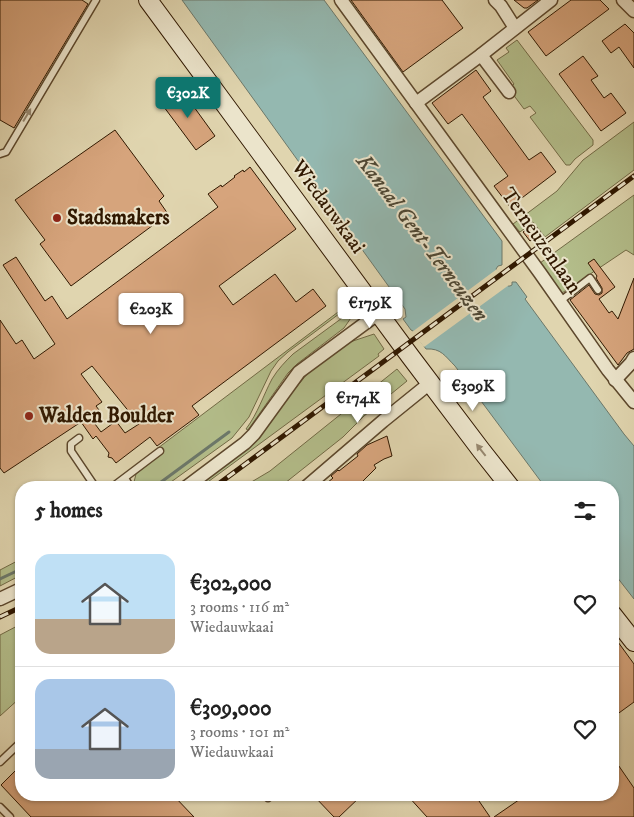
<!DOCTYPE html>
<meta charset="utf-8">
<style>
:root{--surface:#fff;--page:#f2f2f2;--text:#222;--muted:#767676;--line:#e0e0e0;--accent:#0f766e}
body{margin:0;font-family:"IM FELL DW Pica",serif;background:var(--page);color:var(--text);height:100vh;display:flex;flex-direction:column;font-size:19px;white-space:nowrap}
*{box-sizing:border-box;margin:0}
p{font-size:16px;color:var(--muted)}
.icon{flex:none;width:28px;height:28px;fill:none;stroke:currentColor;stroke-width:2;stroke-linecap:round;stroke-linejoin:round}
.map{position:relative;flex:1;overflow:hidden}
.drawer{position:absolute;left:15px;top:481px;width:604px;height:320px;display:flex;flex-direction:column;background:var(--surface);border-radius:20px;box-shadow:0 1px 4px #0004}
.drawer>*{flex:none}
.price{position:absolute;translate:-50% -42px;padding:0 11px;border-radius:5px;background:#fff;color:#222;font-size:16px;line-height:32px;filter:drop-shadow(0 1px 2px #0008)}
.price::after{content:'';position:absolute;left:50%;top:30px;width:15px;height:11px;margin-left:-8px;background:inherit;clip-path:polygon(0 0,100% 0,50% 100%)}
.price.on{background:var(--accent);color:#fff}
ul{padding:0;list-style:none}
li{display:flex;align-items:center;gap:15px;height:125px;padding:0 20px}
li+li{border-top:1px solid var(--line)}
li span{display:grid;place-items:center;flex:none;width:140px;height:100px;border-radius:15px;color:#555}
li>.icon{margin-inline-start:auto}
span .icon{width:60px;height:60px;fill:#fffc;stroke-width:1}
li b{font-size:21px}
h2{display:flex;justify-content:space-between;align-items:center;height:60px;padding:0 20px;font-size:21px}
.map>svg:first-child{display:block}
.green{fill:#b3bd8a;stroke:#726a45}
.water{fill:#94b8b0;stroke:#6c786a}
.pier{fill:#e0d5af}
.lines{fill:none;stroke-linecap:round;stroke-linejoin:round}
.stream{stroke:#6c786a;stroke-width:3}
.building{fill:#d6a47c;stroke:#301800;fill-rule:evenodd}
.service-casing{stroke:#5c472c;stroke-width:9}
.minor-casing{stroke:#5c472c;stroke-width:15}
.secondary-casing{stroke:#301800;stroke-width:20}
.service{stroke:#ebe4cb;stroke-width:6}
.minor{stroke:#ebe4cb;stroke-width:12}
.secondary{stroke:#ebe4cb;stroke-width:18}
.rail-casing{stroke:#301800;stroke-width:5}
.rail{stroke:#ebe4cb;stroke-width:3;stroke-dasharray:9;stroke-linecap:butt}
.oneway{fill:#978870}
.poi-dot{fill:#8f2418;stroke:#ebe4cb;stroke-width:2}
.labels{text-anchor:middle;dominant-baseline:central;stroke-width:4;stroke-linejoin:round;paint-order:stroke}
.street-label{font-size:21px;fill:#301800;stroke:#ebe4cb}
.poi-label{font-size:21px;font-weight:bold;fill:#301800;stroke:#ebe4cb;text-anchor:start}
.water-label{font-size:22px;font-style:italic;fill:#4e4835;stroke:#ebe4cb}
</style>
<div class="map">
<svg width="634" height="817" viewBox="0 0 634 817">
<rect width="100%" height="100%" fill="#e0d5af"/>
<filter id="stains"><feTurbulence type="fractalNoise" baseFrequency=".004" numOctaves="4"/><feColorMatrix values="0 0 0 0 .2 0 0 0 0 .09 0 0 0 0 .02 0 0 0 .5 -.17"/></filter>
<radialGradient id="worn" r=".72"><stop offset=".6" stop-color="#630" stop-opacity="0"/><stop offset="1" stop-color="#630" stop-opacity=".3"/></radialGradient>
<!-- green -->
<g class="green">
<polygon points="517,40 593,140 593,145 575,159 570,165 566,165 530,117 536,113 530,106 524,109 509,89 514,84 497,60 509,52 506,48"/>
<polygon points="634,122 634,170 545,237 533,222 520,232 513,224 557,191 583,160"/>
<polygon points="634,195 634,255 626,250 562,293 540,263"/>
<polygon points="350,303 351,305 288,352 278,361 271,371 249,417 232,438 164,487 134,487 133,486 136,474 162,453 158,448"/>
<path d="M353,310L355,312L344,328L297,364L288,373L248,430L246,429C258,413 263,396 272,379C278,369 285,362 293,354Z"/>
<polygon points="374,334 384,349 378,354 379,356 201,487 194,488 256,442 289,396 308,373 350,342"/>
<polygon points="397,369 407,381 364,416 343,437 280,487 243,487 270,471"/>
<polygon points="21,559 21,575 0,586 0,570"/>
<polygon points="21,624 21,697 0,716 0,635"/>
</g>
<!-- water -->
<path class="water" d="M182,0H324L502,241V265L498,266L496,269L508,286H510L512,285V282H516L527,297L525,299L624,434L634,446V599L613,572L612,488L545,487L455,366C445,356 441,348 426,349L413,331L411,330L403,319L406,317L405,309Z"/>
<!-- pier -->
<polygon class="pier" points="497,269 509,285 424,347 412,332"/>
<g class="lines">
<!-- stream -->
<g class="stream">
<polyline points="153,488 229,432"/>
<polyline points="0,579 21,569"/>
</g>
</g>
<!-- building -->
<g class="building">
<polygon points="0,0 82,0 88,4 14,128 0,120"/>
<polygon points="351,0 442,0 463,28 403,72"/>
<polygon points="514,0 538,0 527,8 524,8"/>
<polygon points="571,0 600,0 609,9 546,56 528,32"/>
<polygon points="625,24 634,33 634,68 619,47 611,53 602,41"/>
<polygon points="583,56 598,76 591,80 604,98 611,93 626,113 601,131 559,74"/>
<polygon points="476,70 491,91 483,97 529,160 541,152 556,172 510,207 494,186 508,176 462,114 448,124 432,103"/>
<polygon points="181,89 215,136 196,150 161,103"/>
<polygon points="115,130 164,196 159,201 168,214 71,286 40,244 45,240 15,200"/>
<path d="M250,167L296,229L219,286L233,305L275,274L296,302L313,289L326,306L192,406L199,415L157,446L150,437L116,463L112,458L108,457L109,453L96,436L93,439L81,422L4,473L0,468V320L16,344L22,340L34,359L55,344L3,265L16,257L45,301L52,296L67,319L218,207L208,194L221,185L222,187L235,177L234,176L243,170L244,172ZM92,366L139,424L125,433L116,421L101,432L89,416L99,410L96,406L102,402L81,374Z"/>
<polygon points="534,224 541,233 530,241 523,232"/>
<polygon points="594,259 615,287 599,299 609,313 612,311 618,319 634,278 634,349 627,353 618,365 570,300 589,285 595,294 599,295 602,293 602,288 596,278 597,276 588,263"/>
<polygon points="387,436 392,456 384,459 374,465 376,468 356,488 321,488 333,478 331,476 338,470 339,471 358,456 357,454 367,445"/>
<polygon points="618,642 634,664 634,702 612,718 612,647"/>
<polygon points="612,756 634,788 634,817 494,817 526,795 612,795"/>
<polygon points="21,765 21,795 173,795 194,817 31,817 1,785"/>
<polygon points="313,795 362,795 339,817 334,817"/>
<polygon points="407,795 486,795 479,801 490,817 427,817"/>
</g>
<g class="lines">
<!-- service casing -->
<g class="service-casing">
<g id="service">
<polyline points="0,154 6,152 96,0"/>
<polyline points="559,302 590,278 598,290"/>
<polyline points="79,438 71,444 71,451 96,488"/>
<polyline points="125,478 131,488"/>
<polyline points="111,488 160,451"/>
<polyline points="0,762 21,742"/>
<polyline points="268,798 271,795"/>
<polyline points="0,807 10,817"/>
</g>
</g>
<!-- minor casing -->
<g class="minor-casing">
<g id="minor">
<polyline points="341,0 540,273 608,370 634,402"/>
<polyline points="495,0 501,6 515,28"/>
<polyline points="623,0 634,11"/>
<polyline points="481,55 509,92"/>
<polyline points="416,103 481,55 551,0"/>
<polyline points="615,380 631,363 634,358"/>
<polyline points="185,488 245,443 254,434 299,372 379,313"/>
<polyline points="305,488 383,421 430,383"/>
<polyline points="0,599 21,589"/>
</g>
</g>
<!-- secondary casing -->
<g class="secondary-casing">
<g id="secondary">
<polyline points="148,0 410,356 481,450 511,488"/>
<polyline points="612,614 634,642"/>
</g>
</g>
<!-- service -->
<use href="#service" class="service"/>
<!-- minor -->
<use href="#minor" class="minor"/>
<!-- secondary -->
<use href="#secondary" class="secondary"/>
<!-- rail casing -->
<g class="rail-casing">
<g id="rail">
<polyline points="213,488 634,176"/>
<polyline points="0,617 21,607"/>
</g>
</g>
<!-- rail -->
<use href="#rail" class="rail"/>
</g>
<!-- one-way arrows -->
<defs><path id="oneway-solid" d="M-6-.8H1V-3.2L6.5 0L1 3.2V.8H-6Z" transform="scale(1.25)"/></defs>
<g class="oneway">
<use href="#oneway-solid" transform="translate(27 115) rotate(-59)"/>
<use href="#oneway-solid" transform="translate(481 450) rotate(-128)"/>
</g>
<!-- markers -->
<g class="poi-dot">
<circle cx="57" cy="218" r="5"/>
<circle cx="29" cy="416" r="5"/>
</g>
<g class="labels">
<!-- street labels -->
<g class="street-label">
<text transform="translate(328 207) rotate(54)">Wiedauwkaai</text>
<text transform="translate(541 241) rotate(55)">Terneuzenlaan</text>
</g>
<!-- poi labels -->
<g class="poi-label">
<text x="67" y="218">Stadsmakers</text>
<text x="39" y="416">Walden Boulder</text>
</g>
<!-- water labels -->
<g class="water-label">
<text transform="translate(422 238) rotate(53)">Kanaal Gent-Terneuzen</text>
</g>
</g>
<rect width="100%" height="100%" filter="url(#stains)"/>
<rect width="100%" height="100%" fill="url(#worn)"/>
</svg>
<b class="price on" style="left:188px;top:119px">€302K</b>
<b class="price" style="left:370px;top:329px">€179K</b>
<b class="price" style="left:151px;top:335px">€203K</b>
<b class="price" style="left:473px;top:412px">€309K</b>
<b class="price" style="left:358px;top:424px">€174K</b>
<section class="drawer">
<h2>5 homes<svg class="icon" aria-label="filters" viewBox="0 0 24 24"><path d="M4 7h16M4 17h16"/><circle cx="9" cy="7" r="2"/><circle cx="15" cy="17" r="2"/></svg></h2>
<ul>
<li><span style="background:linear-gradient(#bfe0f5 65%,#b9a48a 0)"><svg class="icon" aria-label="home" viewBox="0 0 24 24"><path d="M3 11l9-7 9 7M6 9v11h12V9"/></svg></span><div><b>€302,000</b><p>3 rooms · 116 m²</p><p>Wiedauwkaai</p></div><svg class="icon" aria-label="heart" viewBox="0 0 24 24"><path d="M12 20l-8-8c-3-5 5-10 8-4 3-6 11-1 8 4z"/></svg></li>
<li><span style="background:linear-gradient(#a9c7e8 70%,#9aa5b1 0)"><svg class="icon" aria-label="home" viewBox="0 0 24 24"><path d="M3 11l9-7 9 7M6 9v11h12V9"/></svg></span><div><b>€309,000</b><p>3 rooms · 101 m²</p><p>Wiedauwkaai</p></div><svg class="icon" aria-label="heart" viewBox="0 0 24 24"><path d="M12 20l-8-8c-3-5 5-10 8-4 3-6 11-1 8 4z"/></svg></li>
</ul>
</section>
</div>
